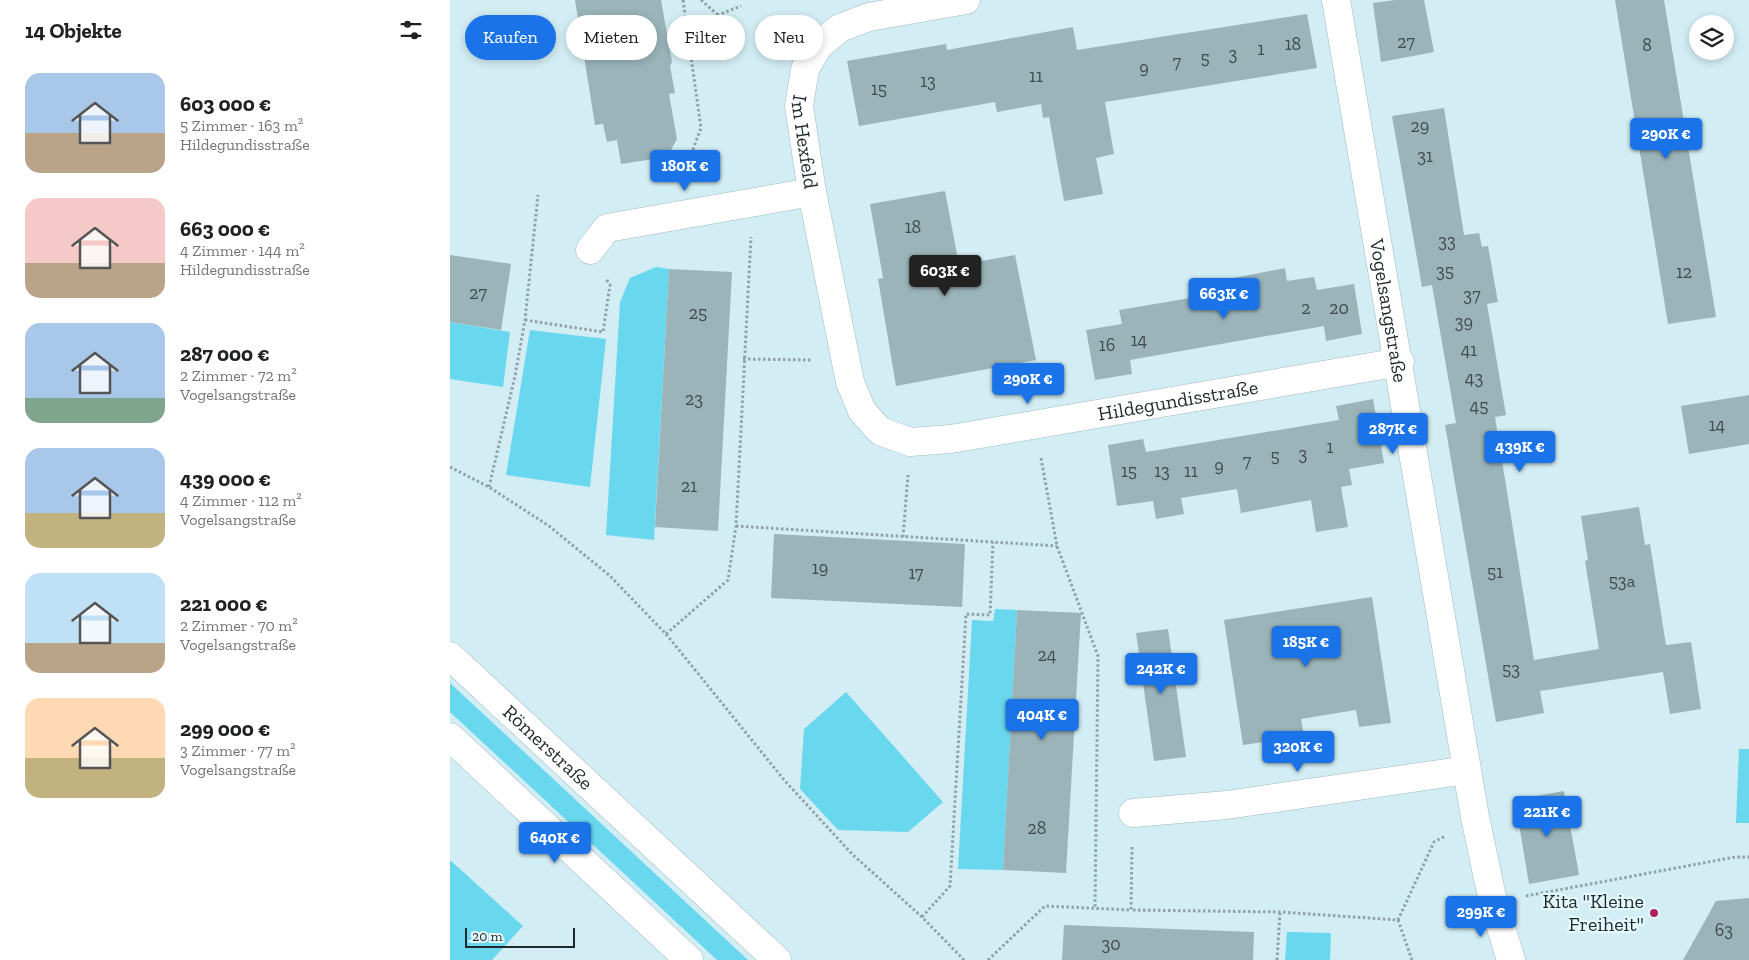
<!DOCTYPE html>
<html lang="de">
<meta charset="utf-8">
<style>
:root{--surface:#fff;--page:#f6f6f6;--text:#202124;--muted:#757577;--accent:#1a73e8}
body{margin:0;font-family:"Zilla Slab",serif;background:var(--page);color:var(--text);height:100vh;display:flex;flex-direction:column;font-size:19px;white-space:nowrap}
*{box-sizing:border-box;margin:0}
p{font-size:16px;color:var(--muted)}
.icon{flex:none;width:28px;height:28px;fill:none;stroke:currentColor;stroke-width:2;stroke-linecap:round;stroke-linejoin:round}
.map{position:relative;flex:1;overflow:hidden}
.drawer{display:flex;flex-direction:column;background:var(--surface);width:450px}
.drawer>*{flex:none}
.guide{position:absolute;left:15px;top:15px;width:475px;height:45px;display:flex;gap:10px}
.tools{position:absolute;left:1239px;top:15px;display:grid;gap:10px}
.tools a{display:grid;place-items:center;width:45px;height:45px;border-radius:50%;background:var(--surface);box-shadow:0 2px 8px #0003;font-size:25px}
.scale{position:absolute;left:15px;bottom:12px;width:110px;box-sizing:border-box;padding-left:5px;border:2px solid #1f292b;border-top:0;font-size:14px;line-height:18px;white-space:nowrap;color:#1f292b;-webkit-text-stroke:4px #e4fafe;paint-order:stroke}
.price{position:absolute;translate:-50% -42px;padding:0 11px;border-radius:5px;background:var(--accent);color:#fff;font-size:16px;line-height:32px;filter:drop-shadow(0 1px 2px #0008)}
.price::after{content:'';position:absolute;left:50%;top:30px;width:15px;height:11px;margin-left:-8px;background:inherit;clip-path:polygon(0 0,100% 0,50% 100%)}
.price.current{background:#222;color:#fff}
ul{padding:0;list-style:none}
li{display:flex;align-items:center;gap:15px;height:125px;padding:0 25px}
li span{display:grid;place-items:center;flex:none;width:140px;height:100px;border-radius:15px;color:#555}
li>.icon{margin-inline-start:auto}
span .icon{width:60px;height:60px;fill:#fffc;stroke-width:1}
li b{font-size:21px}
h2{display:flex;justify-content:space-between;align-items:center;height:60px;padding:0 25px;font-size:21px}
.tag{padding:0 18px;border-radius:22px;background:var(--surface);box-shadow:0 2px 8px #0003;font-size:18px;line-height:45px}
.tag.current{background:var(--accent);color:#fff}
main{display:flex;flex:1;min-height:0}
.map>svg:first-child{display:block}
.green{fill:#69d8ee}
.building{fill:#9ab4ba}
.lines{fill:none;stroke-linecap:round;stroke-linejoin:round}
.street-casing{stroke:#a0bac0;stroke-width:29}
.secondary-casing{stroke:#a0bac0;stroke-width:29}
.path{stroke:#8ea2a7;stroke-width:3;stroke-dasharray:2.5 2.5;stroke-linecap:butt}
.street{stroke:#fff;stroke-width:28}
.secondary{stroke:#fff;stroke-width:28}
.poi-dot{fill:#b0225c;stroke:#e4fafe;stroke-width:2}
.labels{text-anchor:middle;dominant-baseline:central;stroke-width:4.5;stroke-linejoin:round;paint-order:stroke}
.number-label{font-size:18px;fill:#3e4c4f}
.street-label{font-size:20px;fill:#1f292b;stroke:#e4fafe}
.poi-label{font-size:20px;fill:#1f292b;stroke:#e4fafe;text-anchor:end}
</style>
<main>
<section class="drawer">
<h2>14 Objekte<svg class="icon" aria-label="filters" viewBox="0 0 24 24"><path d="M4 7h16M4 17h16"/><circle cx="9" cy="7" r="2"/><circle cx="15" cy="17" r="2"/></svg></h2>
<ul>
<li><span style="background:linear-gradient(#a9c7e8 60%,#b9a48a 0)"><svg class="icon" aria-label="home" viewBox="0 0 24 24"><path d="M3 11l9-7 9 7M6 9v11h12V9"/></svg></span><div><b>603 000 €</b><p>5 Zimmer · 163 m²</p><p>Hildegundisstraße</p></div></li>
<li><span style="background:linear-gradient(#f6c9c9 65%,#b9a48a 0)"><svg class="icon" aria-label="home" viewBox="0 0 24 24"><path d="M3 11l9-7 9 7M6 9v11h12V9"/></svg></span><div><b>663 000 €</b><p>4 Zimmer · 144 m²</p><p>Hildegundisstraße</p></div></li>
<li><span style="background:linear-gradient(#a9c7e8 75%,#7fa58c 0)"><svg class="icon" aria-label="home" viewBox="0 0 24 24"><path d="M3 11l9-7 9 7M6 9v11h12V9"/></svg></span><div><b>287 000 €</b><p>2 Zimmer · 72 m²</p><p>Vogelsangstraße</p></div></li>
<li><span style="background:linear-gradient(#a9c7e8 65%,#c2b280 0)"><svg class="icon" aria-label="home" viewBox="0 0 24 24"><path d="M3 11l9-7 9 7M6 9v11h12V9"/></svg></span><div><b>439 000 €</b><p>4 Zimmer · 112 m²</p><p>Vogelsangstraße</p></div></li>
<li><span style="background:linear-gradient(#bfe0f5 70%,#b9a48a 0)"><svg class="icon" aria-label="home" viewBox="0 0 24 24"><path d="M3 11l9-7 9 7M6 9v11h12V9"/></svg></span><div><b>221 000 €</b><p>2 Zimmer · 70 m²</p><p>Vogelsangstraße</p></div></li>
<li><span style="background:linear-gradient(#ffd9b3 60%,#c2b280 0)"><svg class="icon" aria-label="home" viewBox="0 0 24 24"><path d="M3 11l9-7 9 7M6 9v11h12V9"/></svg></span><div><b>299 000 €</b><p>3 Zimmer · 77 m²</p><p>Vogelsangstraße</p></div></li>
</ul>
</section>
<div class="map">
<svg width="1299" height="960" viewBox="0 0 1299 960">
<rect width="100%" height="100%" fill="#d2edf3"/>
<!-- green -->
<g class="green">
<polygon points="206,267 219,269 204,540 156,535 170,302 180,278"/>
<polygon points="0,322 60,332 53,387 0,379"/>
<polygon points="80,330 156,339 140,487 56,475"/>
<polygon points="545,609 567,610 553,870 508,869 522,620 543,621"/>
<polygon points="0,683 298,960 267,960 0,712"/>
<polygon points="396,692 493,802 458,832 388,830 350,789 354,729"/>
<polygon points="1289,749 1299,749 1299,823 1286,823"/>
<polygon points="0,860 73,926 42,960 0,960"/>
<polygon points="837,932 881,933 880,960 835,960"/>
</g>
<!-- building -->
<g class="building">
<polygon points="125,0 211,0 222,62 220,66 225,93 219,94 227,139 217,157 171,164 167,140 157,142 153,124 145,125"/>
<polygon points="945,0 974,0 984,52 931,62 923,3"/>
<polygon points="1165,0 1214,0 1266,317 1218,324"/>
<polygon points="857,14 867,68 655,102 664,154 646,158 653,194 614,201 599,117 593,118 591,104 547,112 545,102 409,126 397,61 496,44 497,50 623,27 627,50"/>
<polygon points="994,108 1014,235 1029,233 1032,247 1038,246 1048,302 1037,304 1056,415 1045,417 1084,660 1149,649 1135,561 1138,560 1131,516 1189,507 1195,545 1200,544 1216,645 1241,642 1251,709 1220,714 1213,672 1090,691 1094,713 1046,722 995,425 1006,423 982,285 972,287 942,116"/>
<polygon points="495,191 509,265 565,255 586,360 446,386 428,279 433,278 420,204"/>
<polygon points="0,255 61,264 51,330 0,322"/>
<polygon points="835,268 837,281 864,277 867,290 904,284 912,334 876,341 874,326 680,360 682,374 645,380 636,330 672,324 669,310 782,291 779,279"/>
<polygon points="219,269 282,272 268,531 205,527"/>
<polygon points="1299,395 1299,444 1239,454 1231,406"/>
<polygon points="923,399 934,463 899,469 902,485 891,487 898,527 866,532 861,500 791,513 787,489 731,498 734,514 706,519 703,501 667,506 658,445 693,439 696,452 889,420 886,406"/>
<polygon points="324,534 515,544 512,607 321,598"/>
<polygon points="922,597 941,723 909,727 906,710 851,719 854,736 793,745 774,620"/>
<polygon points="567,610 631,613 616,873 553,870"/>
<polygon points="718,629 736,757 704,761 686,633"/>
<polygon points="1114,791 1129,875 1079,884 1065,800"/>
<polygon points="1299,898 1299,960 1233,960 1266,901"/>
<polygon points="614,925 804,932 803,960 612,960"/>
</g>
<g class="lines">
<!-- street casing -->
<g class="street-casing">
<g id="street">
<path id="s1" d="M516,0L419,17L390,28L369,45L355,69L349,106L362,192L400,382L412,411L430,431L460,442L501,439L950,362"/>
<path id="s2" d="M886,0L1025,817L1043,902L1061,960"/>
<polyline points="140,250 157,228 362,192"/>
<polyline points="683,813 777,805 1017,770"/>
</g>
</g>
<!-- secondary casing -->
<g class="secondary-casing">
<g id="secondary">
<path id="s3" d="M0,656L327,960"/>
<polyline points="0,737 239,960"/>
</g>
</g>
<!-- path -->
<g class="path">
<polyline points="233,0 251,128 236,168"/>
<polyline points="251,0 268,15"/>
<polyline points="240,45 268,15 291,6"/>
<polyline points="75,320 153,332 160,285 156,279"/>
<polyline points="293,359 362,360"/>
<polyline points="591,458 607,546 648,656 645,908"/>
<polyline points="0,467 39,487 99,526 159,575 216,634 335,781 402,854 472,917 514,960"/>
<polyline points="39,487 65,376 75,320 88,195"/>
<polyline points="286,526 607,546"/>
<polyline points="453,537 458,475"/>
<polyline points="216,634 278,580 286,526 301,237"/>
<polyline points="682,847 681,910 830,912 948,920 984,842 995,836"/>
<polyline points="1076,896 1285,857 1299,857"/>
<polyline points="472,917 500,886 516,614 540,615 543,542"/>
<polyline points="948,920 962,960"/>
<polyline points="538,960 595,906 681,910"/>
<polyline points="827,960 830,912"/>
</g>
<!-- street -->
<use href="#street" class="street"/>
<!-- secondary -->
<use href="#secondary" class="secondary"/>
</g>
<!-- markers -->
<circle class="poi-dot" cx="1204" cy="913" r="5"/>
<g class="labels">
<!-- number labels -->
<g class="number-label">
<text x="956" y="42">27</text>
<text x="843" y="44">18</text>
<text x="1197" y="45">8</text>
<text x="811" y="49">1</text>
<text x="783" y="54">3</text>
<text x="755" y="58">5</text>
<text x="727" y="62">7</text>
<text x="694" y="68">9</text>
<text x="586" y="76">11</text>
<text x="478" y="81">13</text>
<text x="429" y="89">15</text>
<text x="970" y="126">29</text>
<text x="975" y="156">31</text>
<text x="463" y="227">18</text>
<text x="997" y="241">33</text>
<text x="995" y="271">35</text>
<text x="1234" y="272">12</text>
<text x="28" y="293">27</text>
<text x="1022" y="295">37</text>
<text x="856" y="308">2</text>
<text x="889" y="308">20</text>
<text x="248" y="313">25</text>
<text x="1014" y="322">39</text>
<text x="689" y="340">14</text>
<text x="657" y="345">16</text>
<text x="1019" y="350">41</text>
<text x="1024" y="378">43</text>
<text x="244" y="399">23</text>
<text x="1029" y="406">45</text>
<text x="1267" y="425">14</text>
<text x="880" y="447">1</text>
<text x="853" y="454">3</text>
<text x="825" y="456">5</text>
<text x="797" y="461">7</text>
<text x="769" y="466">9</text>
<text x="679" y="471">15</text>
<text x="712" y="471">13</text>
<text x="741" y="471">11</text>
<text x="239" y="486">21</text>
<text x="370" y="568">19</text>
<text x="1045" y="572">51</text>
<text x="466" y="573">17</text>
<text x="1172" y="581">53a</text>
<text x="597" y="655">24</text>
<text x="1061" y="669">53</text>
<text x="587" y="828">28</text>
<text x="1274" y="930">63</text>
<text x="661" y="944">30</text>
</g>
<!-- street labels -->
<g class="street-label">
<text stroke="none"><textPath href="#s1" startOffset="258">Im Hexfeld</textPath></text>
<text stroke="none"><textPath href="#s2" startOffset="315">Vogelsangstraße</textPath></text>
<text stroke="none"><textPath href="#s1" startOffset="864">Hildegundisstraße</textPath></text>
<text stroke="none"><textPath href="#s3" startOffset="134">Römerstraße</textPath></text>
</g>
<!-- poi labels -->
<g class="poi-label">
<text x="1194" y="901">Kita "Kleine<tspan x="1194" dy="23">Freiheit"</tspan></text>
</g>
</g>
</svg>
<div class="tools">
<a><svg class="icon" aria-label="layers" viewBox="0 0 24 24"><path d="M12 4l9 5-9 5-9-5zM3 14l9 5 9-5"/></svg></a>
</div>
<div class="scale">20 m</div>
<b class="price" style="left:1216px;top:160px">290K €</b>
<b class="price" style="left:235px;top:192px">180K €</b>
<b class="price current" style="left:495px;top:297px">603K €</b>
<b class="price" style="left:774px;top:320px">663K €</b>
<b class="price" style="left:578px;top:405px">290K €</b>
<b class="price" style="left:943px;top:455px">287K €</b>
<b class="price" style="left:1070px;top:473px">439K €</b>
<b class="price" style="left:856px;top:668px">185K €</b>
<b class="price" style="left:711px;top:695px">242K €</b>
<b class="price" style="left:592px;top:741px">404K €</b>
<b class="price" style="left:848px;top:773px">320K €</b>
<b class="price" style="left:1097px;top:838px">221K €</b>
<b class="price" style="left:105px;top:864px">640K €</b>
<b class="price" style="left:1031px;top:938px">299K €</b>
<div class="guide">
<a class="tag current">Kaufen</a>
<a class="tag">Mieten</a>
<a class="tag">Filter</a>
<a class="tag">Neu</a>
</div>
</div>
</main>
